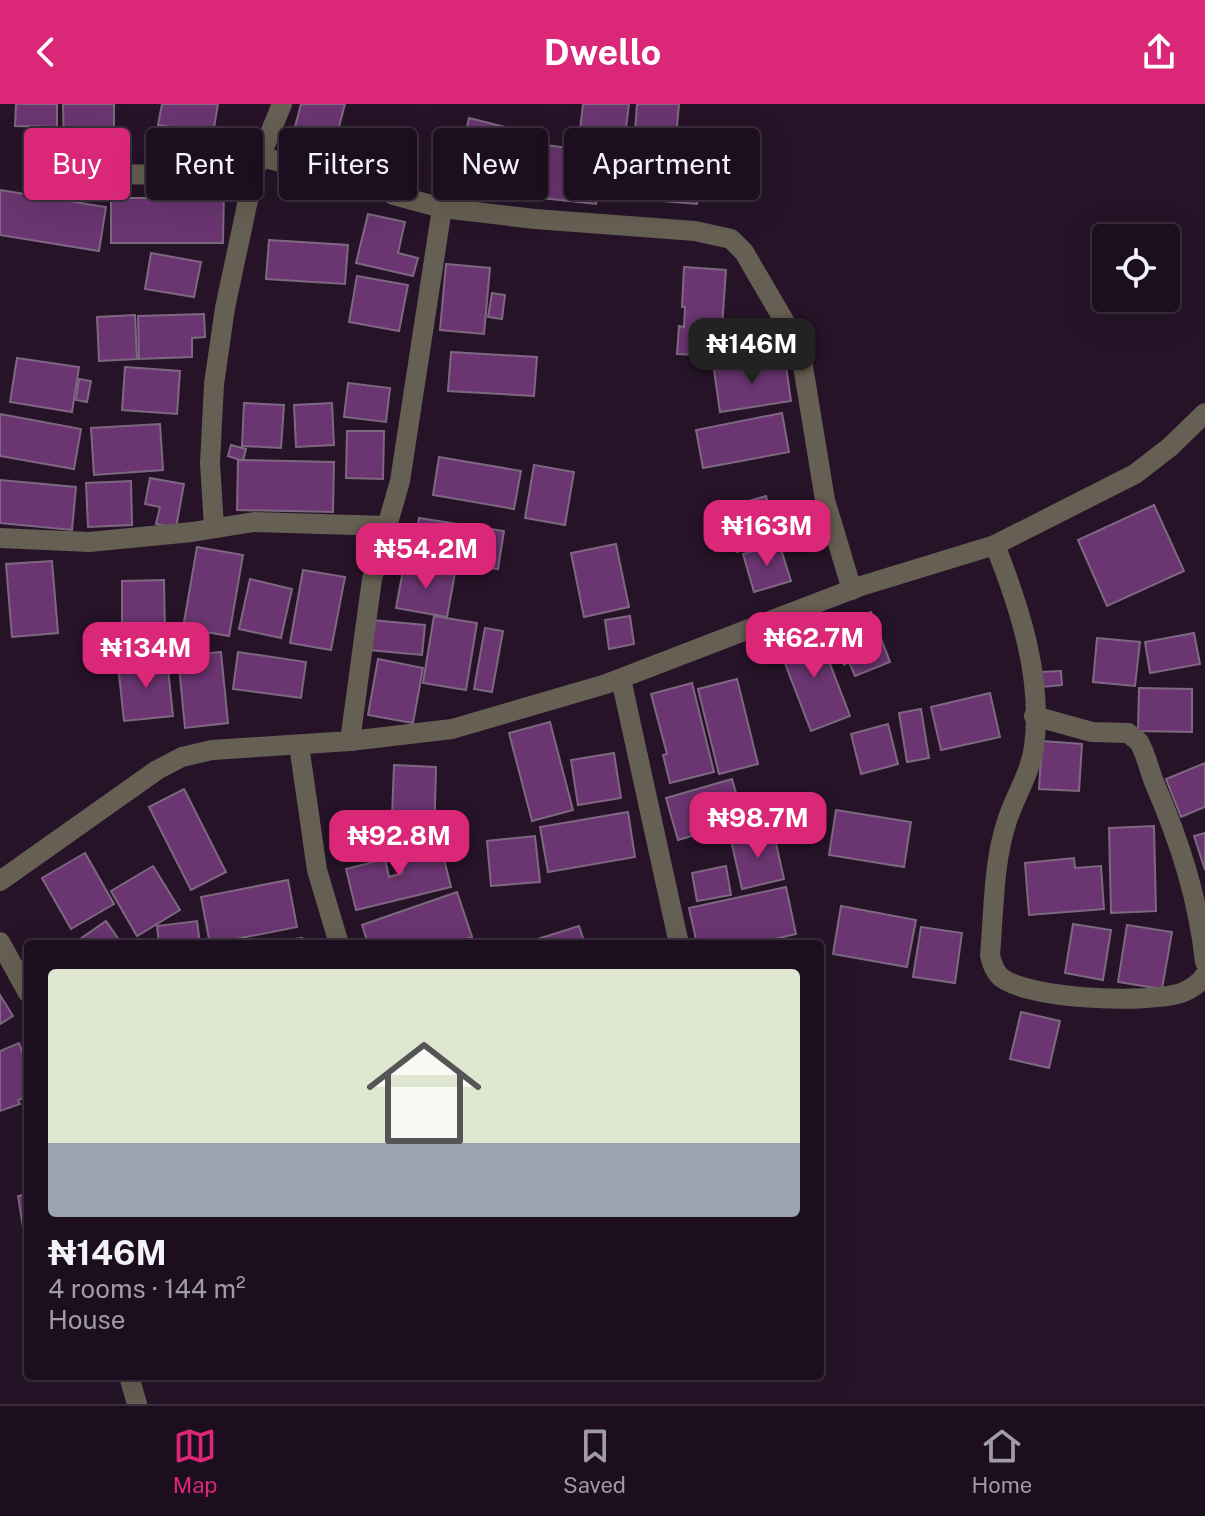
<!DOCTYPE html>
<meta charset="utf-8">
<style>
:root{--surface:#1c0e1e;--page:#251727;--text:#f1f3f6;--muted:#a09ca4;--line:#3a2e3c;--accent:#db2777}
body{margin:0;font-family:"Public Sans",sans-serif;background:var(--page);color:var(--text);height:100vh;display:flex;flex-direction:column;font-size:30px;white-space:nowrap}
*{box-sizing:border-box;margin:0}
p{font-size:26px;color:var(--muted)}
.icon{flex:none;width:44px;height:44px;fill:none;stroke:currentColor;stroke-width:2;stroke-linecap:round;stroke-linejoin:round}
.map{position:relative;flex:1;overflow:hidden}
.panel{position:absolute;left:24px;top:836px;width:800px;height:440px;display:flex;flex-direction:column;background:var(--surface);border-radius:8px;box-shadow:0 8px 32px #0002,0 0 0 2px var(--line)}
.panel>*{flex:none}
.top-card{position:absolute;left:24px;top:24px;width:800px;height:72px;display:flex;gap:16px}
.tools{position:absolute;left:1092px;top:120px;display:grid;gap:16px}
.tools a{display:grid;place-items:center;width:88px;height:88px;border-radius:8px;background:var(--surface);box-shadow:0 8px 32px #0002,0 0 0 2px var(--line);font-size:40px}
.price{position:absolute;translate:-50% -68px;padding:0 18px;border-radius:16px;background:var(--accent);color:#fff;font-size:26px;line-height:52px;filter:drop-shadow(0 2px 4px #0008)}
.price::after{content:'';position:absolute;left:50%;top:48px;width:24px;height:18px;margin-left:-12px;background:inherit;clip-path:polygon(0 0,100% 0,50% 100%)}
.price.active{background:#222;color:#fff}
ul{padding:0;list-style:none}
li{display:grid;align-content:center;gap:16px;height:424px;padding:0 24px}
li+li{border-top:2px solid var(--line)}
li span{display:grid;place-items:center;height:248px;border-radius:8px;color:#555}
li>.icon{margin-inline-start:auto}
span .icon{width:144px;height:144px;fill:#fffc;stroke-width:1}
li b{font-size:34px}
.tag{padding:0 28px;border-radius:8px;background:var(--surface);box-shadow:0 8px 32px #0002,0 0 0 2px var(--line);font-size:28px;line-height:72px}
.tag.active{background:var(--accent);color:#fff}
header{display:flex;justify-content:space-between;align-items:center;height:104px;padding:0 24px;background:var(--accent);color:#fff;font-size:36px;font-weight:700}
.menu{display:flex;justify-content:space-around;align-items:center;height:112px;border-top:2px solid var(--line);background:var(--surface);font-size:22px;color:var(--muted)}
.menu a{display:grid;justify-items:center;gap:4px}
.menu .active{color:var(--accent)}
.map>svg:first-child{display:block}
.building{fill:#6a3571;stroke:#7e6881;stroke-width:2}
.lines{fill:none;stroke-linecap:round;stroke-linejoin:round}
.minor{stroke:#665f53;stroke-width:20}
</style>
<header><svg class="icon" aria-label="back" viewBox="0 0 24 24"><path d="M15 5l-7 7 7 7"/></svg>Dwello<svg class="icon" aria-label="share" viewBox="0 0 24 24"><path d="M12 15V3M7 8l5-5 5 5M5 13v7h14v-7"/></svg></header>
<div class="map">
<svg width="1205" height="1300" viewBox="0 0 1205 1300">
<rect width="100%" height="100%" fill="#261328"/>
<!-- building -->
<g class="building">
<polygon points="16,0 57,0 57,23 15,22"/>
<polygon points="63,0 114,0 114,27 107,27 107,41 64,41"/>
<polygon points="162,0 218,0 213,30 158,21"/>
<polygon points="301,0 345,0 336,34 295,23"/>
<polygon points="583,0 629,0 624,40 579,35"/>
<polygon points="637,0 679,0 675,44 634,40"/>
<polygon points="469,14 505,23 490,92 453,83"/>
<polygon points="529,39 602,48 596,100 523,92"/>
<polygon points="622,47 716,56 712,93 698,92 697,100 663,97 664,90 654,89 653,96 633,94 633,88 618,87"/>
<polygon points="192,84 224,85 223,139 111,139 111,94 192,94"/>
<polygon points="0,86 106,103 99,147 0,131"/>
<polygon points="368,110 405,118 398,149 418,154 413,172 356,159"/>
<polygon points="269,136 348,141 345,180 266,175"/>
<polygon points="151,149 201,158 194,193 145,185"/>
<polygon points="446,160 490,164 484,230 440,226"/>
<polygon points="684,163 726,166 720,252 677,250 679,222 684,223 685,203 682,203"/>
<polygon points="357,172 408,181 399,227 349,218"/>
<polygon points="492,189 505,191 502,215 488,213"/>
<polygon points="204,210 205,233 192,234 192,253 139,255 138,212"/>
<polygon points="135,211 137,255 99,257 97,213"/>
<polygon points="451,248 537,253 534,292 448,287"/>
<polygon points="17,254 79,263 72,308 10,298"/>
<polygon points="785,255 791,297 720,308 714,266"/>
<polygon points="125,263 180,267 177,310 122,306"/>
<polygon points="79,275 91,277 87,298 76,296"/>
<polygon points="348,279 390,284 386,318 344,313"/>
<polygon points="244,299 284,301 281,344 242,342"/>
<polygon points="332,299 334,341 296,343 294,301"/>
<polygon points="782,309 789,348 703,364 696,326"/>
<polygon points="0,310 81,325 74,365 0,352"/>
<polygon points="160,320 163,366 94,371 91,324"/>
<polygon points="347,327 384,327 383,375 346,374"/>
<polygon points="231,341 246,345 243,357 228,352"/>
<polygon points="439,353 521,367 514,405 433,391"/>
<polygon points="238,356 334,358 333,408 237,406"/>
<polygon points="534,361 574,368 565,421 525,414"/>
<polygon points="150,374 184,380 176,424 156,420 160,403 145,400"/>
<polygon points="0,376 76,383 72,426 0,419"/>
<polygon points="131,377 132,421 88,423 86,379"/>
<polygon points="766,392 777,430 759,435 761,441 737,448 735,442 715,447 705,410"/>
<polygon points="1154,401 1184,467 1107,502 1078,436"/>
<polygon points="419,414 504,427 498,465 414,453"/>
<polygon points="779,439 791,477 754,488 743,450"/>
<polygon points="616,440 629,503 584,513 571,449"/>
<polygon points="197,443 243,451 229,532 183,524"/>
<polygon points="52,457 58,529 12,533 6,460"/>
<polygon points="404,461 455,469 447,513 396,504"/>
<polygon points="303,466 345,473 331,546 290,539"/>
<polygon points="250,475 292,485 281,534 239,525"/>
<polygon points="164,476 165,535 122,536 122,477"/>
<polygon points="871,508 890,558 855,572 849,558 844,561 830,525"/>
<polygon points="434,512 477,519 466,586 423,579"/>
<polygon points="630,512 634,540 609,545 605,516"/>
<polygon points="371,516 425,521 422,551 369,546"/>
<polygon points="485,524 503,527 492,588 474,585"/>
<polygon points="817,526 850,612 811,627 778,541"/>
<polygon points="1194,529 1200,560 1150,569 1145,538"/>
<polygon points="1097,534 1140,538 1135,582 1093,578"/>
<polygon points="221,548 228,619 185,624 178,552"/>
<polygon points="238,548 306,558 301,594 233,585"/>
<polygon points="167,555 173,612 124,617 118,561"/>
<polygon points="378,555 423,564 413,619 368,611"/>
<polygon points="1061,567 1062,581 1042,583 1040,568"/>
<polygon points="737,575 758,660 719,670 698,585"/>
<polygon points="692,579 714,668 670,679 663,651 667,650 651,590"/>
<polygon points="1139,584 1192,585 1192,628 1138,627"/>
<polygon points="990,589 1000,633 941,646 931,603"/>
<polygon points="921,605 929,654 907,658 899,609"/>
<polygon points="550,618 573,706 532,717 509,629"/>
<polygon points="888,620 898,660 861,670 851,630"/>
<polygon points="1042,637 1082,640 1079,687 1039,685"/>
<polygon points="614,649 621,694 578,701 571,656"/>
<polygon points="1205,659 1205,703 1181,713 1166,675"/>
<polygon points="394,661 436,663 434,739 391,737"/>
<polygon points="732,675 744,717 678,736 666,694"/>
<polygon points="184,685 226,768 191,786 149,703"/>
<polygon points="836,706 911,718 904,763 829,751"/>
<polygon points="628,708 635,753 548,768 540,723"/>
<polygon points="379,712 381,746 339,749 337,714"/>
<polygon points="1154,722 1156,807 1111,809 1109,724"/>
<polygon points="773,726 784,775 742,785 731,736"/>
<polygon points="1205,729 1205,766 1194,732"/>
<polygon points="535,732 540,778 491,782 487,737"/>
<polygon points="440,739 451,783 356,806 346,765 385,755 389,773 403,769 399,749"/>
<polygon points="85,749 114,800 71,825 42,774"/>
<polygon points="1074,754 1075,764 1101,762 1104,805 1029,811 1025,759"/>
<polygon points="153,762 180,806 137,832 111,787"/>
<polygon points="726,762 731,791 697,797 692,769"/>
<polygon points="288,776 297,823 210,840 201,793"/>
<polygon points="786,783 796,830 753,840 697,840 689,804"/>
<polygon points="457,788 472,833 453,840 368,840 362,821"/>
<polygon points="841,802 916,816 907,863 833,850"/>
<polygon points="106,817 122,840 73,840"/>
<polygon points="197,817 200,840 159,840 157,822"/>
<polygon points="1073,820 1111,826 1103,876 1065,869"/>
<polygon points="1127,821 1172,828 1162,885 1118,878"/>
<polygon points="579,822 585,840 522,840"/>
<polygon points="921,823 962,829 955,879 913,873"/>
<polygon points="302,834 303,840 260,840"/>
<polygon points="0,891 13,912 0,920"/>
<polygon points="1021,908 1060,917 1049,964 1010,955"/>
<polygon points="19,939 28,963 28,992 18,996 20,1000 0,1007 0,947"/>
<polygon points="28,1090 28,1154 18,1092"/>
</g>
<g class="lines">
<!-- minor -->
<g class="minor">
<polyline points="38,69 173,71 254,68"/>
<polyline points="442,104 535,115 695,127 731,135 744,148 800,244 825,396 852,486"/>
<polyline points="214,423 210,359 214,280 225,204 254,68 282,0"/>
<polyline points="0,434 89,438 192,428 254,418 387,422"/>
<path d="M995,441C1020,504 1043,575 1034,643C1030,670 1015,692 1007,717C993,759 994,807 990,851C992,861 996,871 1005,876C1038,895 1145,900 1181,889C1190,886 1200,879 1205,871"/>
<polyline points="621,575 679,840"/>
<path d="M1034,612L1092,628L1128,629L1139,638C1146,650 1149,665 1154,678C1180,738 1198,794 1205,858"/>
<polyline points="350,637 452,625 606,580 861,482 995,441 1135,370 1170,343 1205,309"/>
<polyline points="299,641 317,766 339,840"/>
<polyline points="0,777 157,666 182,653 212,646 350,637 372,475 400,377 442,104 394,91 376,82 261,53"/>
<polyline points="0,838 28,889"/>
<polyline points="129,1272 137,1300"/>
</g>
</g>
</svg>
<div class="tools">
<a><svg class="icon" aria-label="locate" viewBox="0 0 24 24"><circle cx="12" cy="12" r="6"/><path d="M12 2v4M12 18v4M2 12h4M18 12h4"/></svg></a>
</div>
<b class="price active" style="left:752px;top:282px">₦146M</b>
<b class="price" style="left:767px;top:464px">₦163M</b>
<b class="price" style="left:426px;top:487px">₦54.2M</b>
<b class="price" style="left:814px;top:576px">₦62.7M</b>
<b class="price" style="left:146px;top:586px">₦134M</b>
<b class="price" style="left:758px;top:756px">₦98.7M</b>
<b class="price" style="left:399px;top:774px">₦92.8M</b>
<div class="top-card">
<a class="tag active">Buy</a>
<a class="tag">Rent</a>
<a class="tag">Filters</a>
<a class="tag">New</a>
<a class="tag">Apartment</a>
</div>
<section class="panel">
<ul>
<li><span style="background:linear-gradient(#dfe7d0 70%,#9aa5b1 0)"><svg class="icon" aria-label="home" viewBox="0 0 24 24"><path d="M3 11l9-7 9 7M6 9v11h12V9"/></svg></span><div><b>₦146M</b><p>4 rooms · 144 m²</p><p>House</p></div></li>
</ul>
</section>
</div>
<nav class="menu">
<a class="active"><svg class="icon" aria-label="map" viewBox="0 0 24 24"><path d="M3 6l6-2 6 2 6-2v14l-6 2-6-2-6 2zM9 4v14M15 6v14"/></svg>Map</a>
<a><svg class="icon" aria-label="saved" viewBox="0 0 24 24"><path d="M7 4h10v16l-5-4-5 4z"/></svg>Saved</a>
<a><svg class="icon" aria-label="home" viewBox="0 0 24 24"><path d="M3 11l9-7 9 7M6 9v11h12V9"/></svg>Home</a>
</nav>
